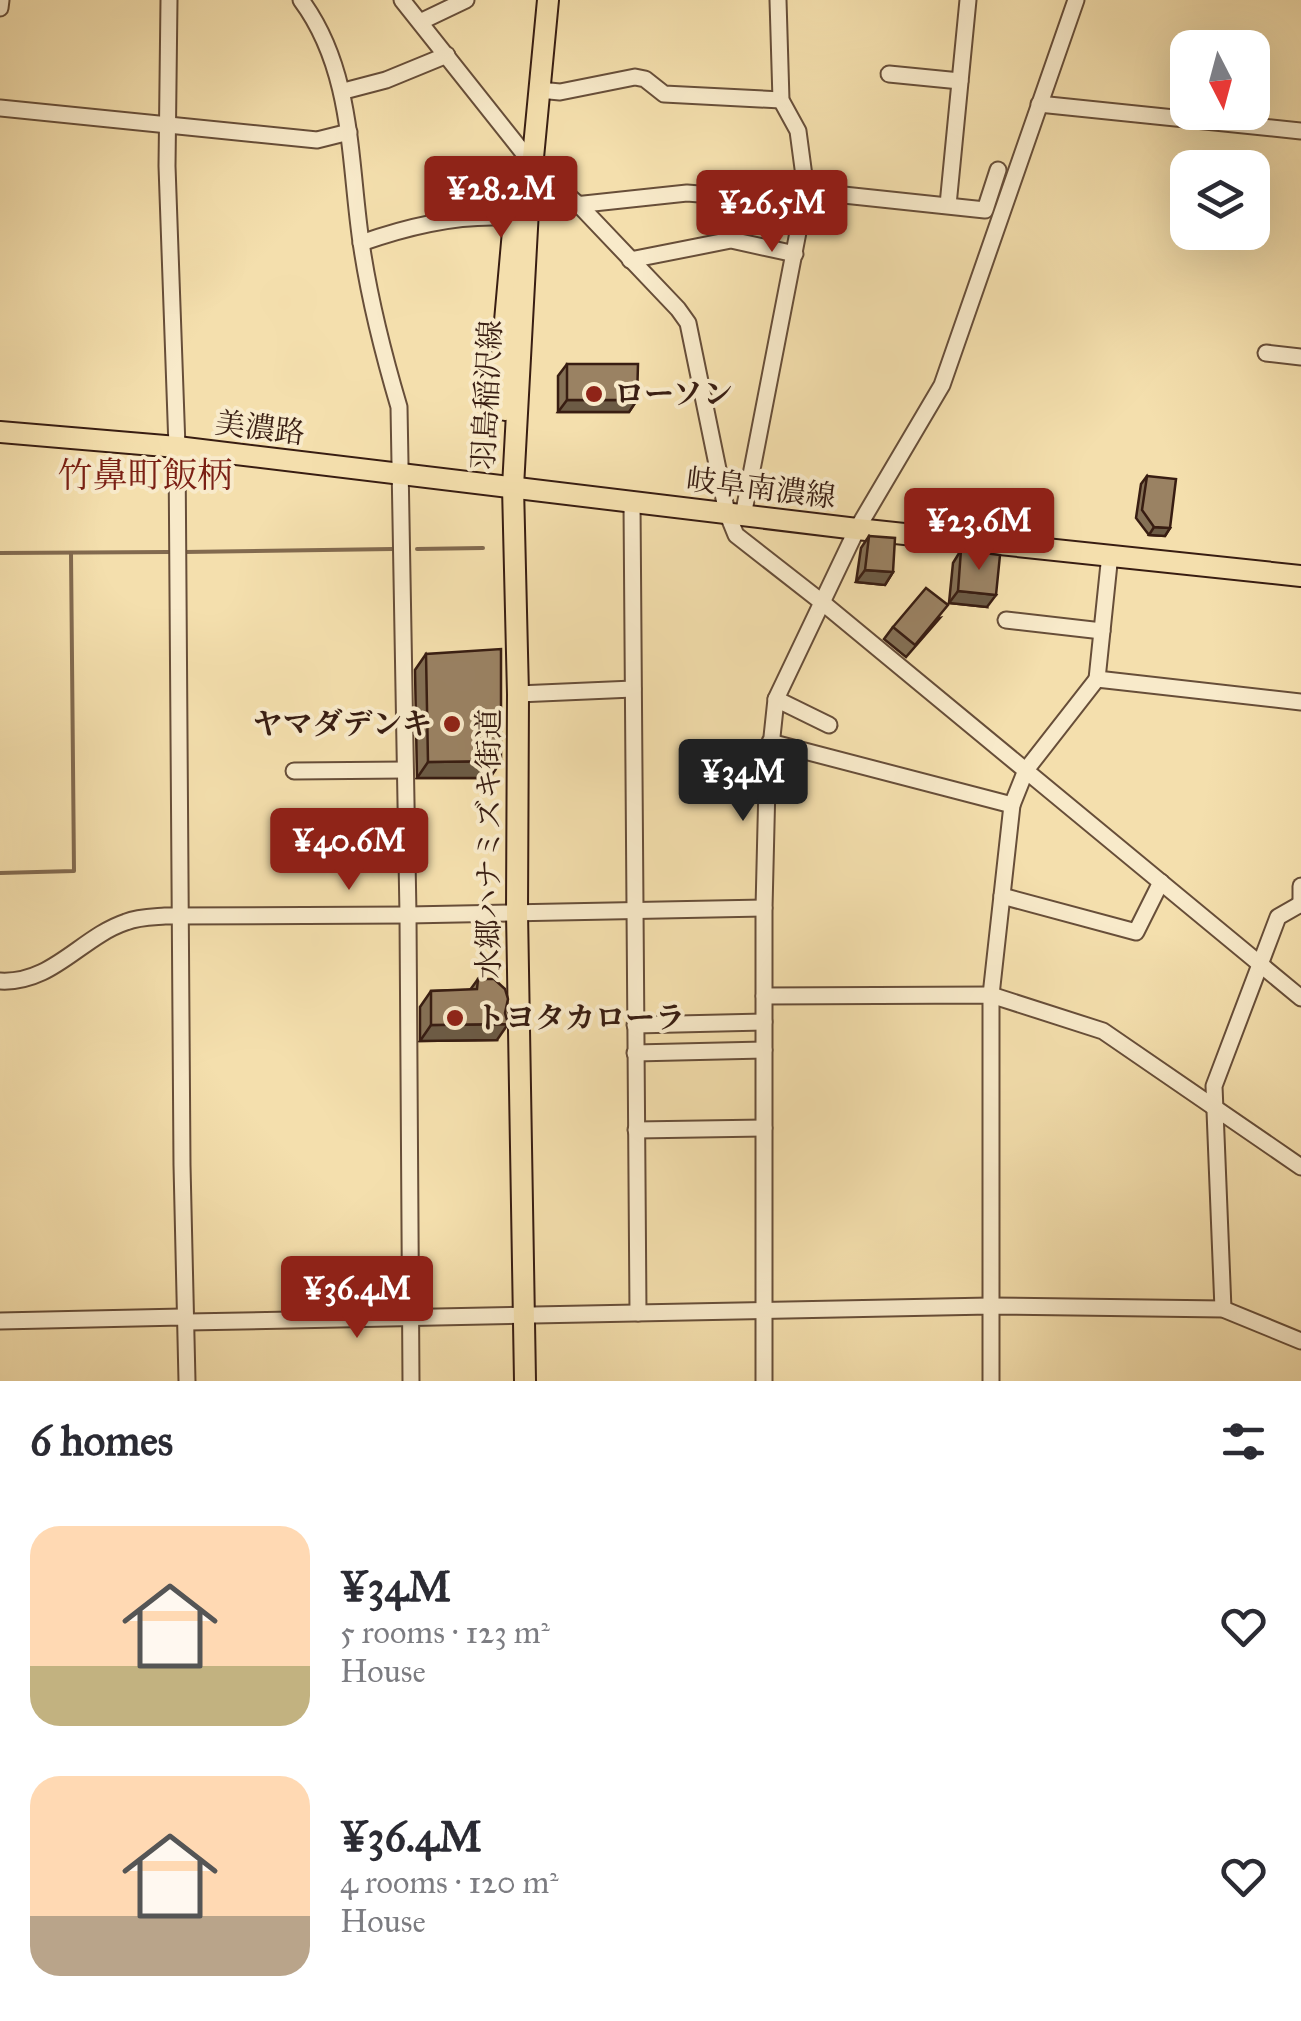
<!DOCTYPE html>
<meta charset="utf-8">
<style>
:root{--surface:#fff;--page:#f7f7f7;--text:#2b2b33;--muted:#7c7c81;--accent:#8f2418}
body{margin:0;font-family:"IM FELL Great Primer","Noto Serif JP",serif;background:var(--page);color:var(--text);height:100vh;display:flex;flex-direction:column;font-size:38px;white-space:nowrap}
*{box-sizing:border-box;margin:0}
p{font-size:32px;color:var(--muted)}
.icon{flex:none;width:55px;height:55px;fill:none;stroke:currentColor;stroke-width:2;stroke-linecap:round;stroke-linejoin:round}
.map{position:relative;height:1381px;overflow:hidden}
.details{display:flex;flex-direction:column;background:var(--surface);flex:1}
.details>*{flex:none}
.needle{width:65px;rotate:174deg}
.controls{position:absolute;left:1170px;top:30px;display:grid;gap:20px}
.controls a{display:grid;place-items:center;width:100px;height:100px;border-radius:20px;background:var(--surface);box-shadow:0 10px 40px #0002;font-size:50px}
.price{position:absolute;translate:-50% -85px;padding:0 22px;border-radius:10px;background:var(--accent);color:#fff;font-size:32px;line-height:65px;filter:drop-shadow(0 2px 5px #0008)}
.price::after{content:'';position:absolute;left:50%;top:60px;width:30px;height:22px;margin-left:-15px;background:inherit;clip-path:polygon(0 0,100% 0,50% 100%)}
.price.current{background:#222;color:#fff}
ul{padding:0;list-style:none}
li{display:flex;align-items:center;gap:30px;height:250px;padding:0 30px}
li span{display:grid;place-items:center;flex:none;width:280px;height:200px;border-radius:30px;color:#555}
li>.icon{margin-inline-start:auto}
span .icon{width:120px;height:120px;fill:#fffc;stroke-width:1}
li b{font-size:42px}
h2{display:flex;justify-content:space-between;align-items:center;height:120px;padding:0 30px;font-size:42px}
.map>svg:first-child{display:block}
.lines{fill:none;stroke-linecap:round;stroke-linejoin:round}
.stream{stroke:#826a4f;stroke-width:4}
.minor-casing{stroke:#674e39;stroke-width:19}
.major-casing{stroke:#381d12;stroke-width:24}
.minor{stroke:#f8eaca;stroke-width:15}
.major{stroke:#f4dfad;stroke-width:20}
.wall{fill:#847055;stroke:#381d12;stroke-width:2.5}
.shaded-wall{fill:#6c5b45;stroke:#381d12;stroke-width:2.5}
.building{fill:#9a8263;stroke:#381d12;stroke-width:2.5}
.poi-dot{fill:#8f2418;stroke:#f8eaca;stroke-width:4}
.labels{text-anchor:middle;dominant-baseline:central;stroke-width:8;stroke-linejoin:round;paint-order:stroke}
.poi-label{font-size:30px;font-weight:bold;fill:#381d12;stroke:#f8eaca;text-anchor:start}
.street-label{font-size:30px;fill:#381d12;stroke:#f8eaca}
.quarter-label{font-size:35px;fill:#7a1f14;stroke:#f8eaca}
</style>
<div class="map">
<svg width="1301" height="1381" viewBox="0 0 1301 1381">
<rect width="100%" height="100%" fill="#f4dfad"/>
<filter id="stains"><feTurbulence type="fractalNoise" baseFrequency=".002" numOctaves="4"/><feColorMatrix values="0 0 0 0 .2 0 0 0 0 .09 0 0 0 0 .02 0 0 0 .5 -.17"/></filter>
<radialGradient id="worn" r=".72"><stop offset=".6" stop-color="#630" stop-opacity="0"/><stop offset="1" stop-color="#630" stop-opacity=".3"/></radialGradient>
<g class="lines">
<!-- stream -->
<g class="stream">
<polyline points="417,549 483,548"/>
<polyline points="184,552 393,549"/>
<polyline points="0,553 169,552"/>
<polyline points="0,873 74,871 71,553"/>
</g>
<!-- minor casing -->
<g class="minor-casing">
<g id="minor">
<polyline points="169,0 167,166 177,447 182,1165 187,1381"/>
<path d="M301,0C353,70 349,159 361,242C369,298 383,353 399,407L408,915L411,1381"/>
<polyline points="402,0 533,165 581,207 678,309 688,323 727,513 736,535 823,603 1301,998"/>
<polyline points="0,8 1,0"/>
<polyline points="422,21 466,0"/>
<polyline points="889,74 960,81"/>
<polyline points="539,90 560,92 635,77 645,79 664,94 781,100"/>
<polyline points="344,91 386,80 447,55"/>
<polyline points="1039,104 1301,131"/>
<polyline points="0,108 317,140 349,132"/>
<polyline points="948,205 968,0"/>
<polyline points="528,210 687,193 750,198 806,191 985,210 998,170"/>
<path d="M361,243C409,226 463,213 514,218"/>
<polyline points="630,260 731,240 795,254"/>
<polyline points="1266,353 1301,357"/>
<polyline points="632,503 638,1313"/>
<polyline points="743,516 806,191 798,131 781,100 778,0"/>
<polyline points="1006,620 1102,631"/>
<polyline points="1097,679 1110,554"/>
<polyline points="518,694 633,689"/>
<polyline points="776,699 829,725"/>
<polyline points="770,742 1012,805"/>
<polyline points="294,771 405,770"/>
<polyline points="1301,886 1301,905"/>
<polyline points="1002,896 1136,932 1161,882"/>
<path d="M0,981C52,984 81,937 126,922C138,917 153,917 165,916L408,915L764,908"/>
<polyline points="764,996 991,995 1103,1031 1301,1167"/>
<polyline points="635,1025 764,1022"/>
<polyline points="635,1053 764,1050"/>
<polyline points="636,1130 764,1128"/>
<polyline points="1223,1309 1214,1086 1278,917 1299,905"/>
<polyline points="0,1321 182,1317 188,1322 990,1306 1223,1309 1301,1341"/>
<polyline points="764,1381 764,908 767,784 776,699 857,529 942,385 1076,0"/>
<polyline points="991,1381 991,995 1012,805 1026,770 1097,679 1301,702"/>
</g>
</g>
<!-- major casing -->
<g class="major-casing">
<g id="major">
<polyline points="505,410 501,366 514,220"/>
<polyline points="0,432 177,447 857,529 1301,576"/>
<polyline points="525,1381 517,912 518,694 513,487 528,210 548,0"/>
</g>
</g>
<!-- minor -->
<use href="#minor" class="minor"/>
<!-- major -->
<use href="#major" class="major"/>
</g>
<!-- wall -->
<g class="wall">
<polygon points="567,364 637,400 629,412 558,412 558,376"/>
<polygon points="1147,476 1170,528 1165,536 1149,535 1136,518 1141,484"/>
<polygon points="869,536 893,572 885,585 856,582 861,548"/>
<polygon points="961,550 987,607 949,603 953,563"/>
<polygon points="940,618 906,657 884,639 893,627"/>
<polygon points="426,654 490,778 417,778 415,670"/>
<polygon points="478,979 497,1040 420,1041 420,1007 431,991 470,990"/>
</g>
<!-- shaded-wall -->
<g class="shaded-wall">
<polygon points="567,400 637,400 629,412 558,412"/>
<polygon points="1154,527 1170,528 1165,536 1149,535"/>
<polygon points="865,570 893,572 885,585 856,582"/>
<polygon points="958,591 996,595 987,607 949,603"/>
<polygon points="501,761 490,778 417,778 428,762"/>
<polygon points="508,1024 497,1040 420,1041 431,1025"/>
</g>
<!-- building -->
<g class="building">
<polygon points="567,364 638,364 637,400 567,400"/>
<polygon points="1147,476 1176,479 1170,528 1154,527 1142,510"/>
<polygon points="869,536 895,538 893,572 865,570"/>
<polygon points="961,550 1000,555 996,595 958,591"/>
<polygon points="926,588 948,605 915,645 893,627"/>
<polygon points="501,649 501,761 428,762 426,654"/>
<polygon points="478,979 494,979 505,989 508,999 505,1013 508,1024 431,1025 431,991 477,989"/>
</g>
<!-- markers -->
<g class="poi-dot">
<circle cx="594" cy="394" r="10"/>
<circle cx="452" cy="724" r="10"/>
<circle cx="455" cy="1018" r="10"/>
</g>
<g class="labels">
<!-- poi labels -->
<g class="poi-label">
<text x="614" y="394">ローソン</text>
<text x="432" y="724" text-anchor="end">ヤマダデンキ</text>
<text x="475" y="1018">トヨタカローラ</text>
</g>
<!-- street labels -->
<g class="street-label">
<text transform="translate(487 395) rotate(-87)">羽島稲沢線</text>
<text transform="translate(260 428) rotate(7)">美濃路</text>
<text transform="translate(761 488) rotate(7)">岐阜南濃線</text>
<text transform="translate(489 844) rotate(-90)">水郷ハナミズキ街道</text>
</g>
<!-- quarter labels -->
<g class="quarter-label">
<text x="145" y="475">竹鼻町飯柄</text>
</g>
</g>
<rect width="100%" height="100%" filter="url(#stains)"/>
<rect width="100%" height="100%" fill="url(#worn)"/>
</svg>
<div class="controls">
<a><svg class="needle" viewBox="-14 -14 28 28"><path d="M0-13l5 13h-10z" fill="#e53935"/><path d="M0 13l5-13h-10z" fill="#7c7c81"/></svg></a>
<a><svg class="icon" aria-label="layers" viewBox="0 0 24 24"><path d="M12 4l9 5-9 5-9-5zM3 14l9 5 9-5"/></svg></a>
</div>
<b class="price" style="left:501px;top:241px">¥28.2M</b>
<b class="price" style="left:772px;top:255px">¥26.5M</b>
<b class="price" style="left:979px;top:573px">¥23.6M</b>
<b class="price current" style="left:743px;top:824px">¥34M</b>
<b class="price" style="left:349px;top:893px">¥40.6M</b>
<b class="price" style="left:357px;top:1341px">¥36.4M</b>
</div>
<section class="details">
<h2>6 homes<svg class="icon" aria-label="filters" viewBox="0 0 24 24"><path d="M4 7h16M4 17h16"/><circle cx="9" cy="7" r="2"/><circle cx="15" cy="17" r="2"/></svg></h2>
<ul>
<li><span style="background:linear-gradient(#ffd9b3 70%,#c2b280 0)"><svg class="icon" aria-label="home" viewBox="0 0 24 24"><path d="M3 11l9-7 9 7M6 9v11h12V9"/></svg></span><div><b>¥34M</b><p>5 rooms · 123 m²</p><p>House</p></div><svg class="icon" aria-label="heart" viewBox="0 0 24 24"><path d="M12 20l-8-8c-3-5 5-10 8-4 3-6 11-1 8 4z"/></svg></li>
<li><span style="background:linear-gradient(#ffd9b3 70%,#b9a48a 0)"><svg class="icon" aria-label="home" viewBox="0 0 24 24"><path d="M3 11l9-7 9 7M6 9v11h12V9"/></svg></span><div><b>¥36.4M</b><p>4 rooms · 120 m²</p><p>House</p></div><svg class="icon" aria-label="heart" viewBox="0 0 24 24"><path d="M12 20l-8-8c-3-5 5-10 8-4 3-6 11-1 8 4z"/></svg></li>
</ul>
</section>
